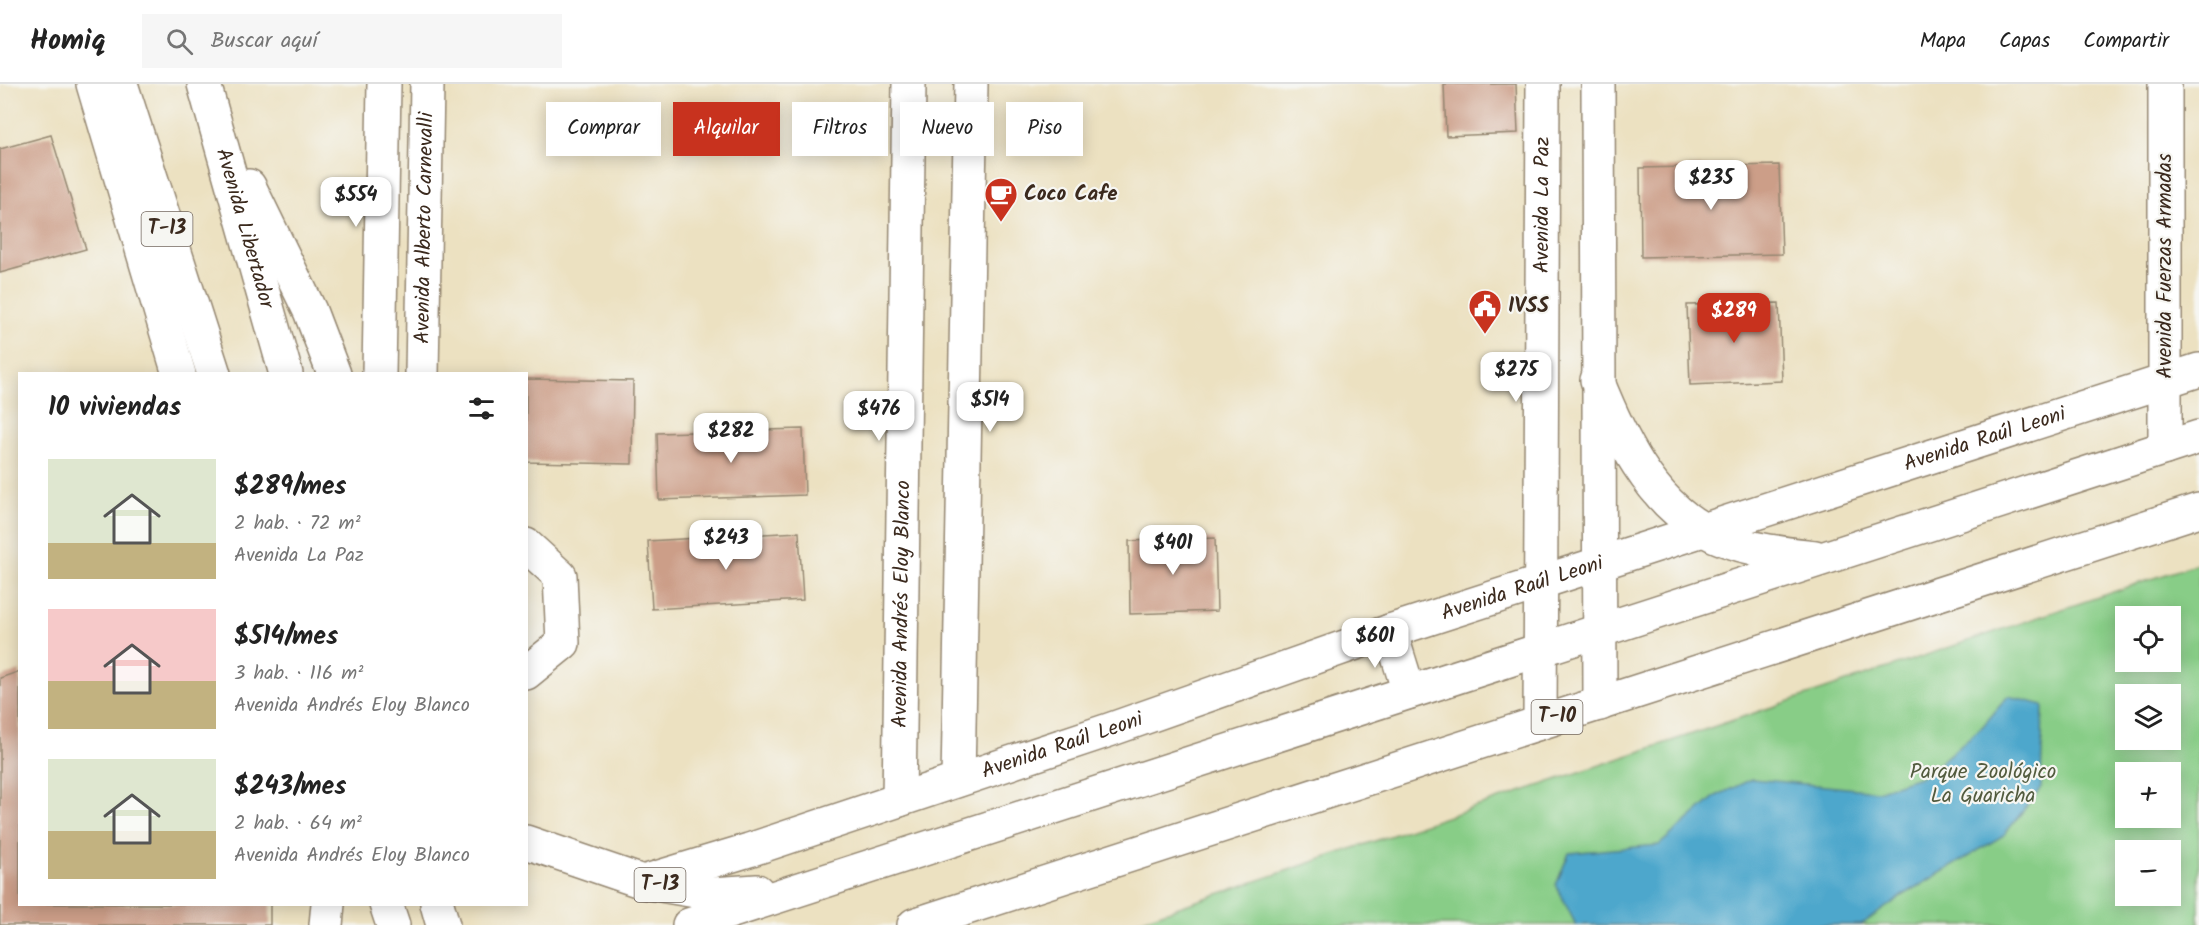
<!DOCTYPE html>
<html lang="es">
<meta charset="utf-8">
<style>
:root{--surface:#fff;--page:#f6f6f6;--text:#222;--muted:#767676;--line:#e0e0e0;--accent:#c8321e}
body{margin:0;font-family:Kalam,sans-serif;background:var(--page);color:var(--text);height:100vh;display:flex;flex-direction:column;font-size:22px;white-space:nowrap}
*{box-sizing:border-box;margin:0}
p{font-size:20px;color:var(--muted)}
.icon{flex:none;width:33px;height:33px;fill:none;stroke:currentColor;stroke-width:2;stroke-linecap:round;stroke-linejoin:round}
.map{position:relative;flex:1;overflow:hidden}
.panel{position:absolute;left:18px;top:288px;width:510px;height:534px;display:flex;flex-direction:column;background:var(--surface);border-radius:0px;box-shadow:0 3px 15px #0003}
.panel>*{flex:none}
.banner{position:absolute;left:546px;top:18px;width:570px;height:54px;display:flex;gap:12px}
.controls{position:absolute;left:2115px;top:522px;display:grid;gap:12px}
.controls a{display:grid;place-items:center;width:66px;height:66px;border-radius:0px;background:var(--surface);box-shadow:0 3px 15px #0003;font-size:30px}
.price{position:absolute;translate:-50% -51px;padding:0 14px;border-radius:12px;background:#fff;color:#222;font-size:20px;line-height:39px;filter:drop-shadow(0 2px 3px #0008)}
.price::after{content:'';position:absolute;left:50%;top:36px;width:18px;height:14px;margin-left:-9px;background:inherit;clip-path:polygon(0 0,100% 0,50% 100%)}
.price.active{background:var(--accent);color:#fff}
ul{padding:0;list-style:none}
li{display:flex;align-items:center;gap:18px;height:150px;padding:0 30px}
li span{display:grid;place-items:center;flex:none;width:168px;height:120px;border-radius:0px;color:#555}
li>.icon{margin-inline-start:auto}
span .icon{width:72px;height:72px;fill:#fffc;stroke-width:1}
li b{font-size:26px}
h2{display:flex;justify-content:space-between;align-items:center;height:72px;padding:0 30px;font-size:26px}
.chip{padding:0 21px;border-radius:0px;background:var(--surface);box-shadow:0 3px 15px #0003;font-size:21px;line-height:54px}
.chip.active{background:var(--accent);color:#fff}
header{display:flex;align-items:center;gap:36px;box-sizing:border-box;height:84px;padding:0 30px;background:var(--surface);border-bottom:2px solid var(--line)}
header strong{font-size:28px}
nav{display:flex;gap:33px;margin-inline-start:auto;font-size:21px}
.search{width:420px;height:54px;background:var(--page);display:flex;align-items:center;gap:15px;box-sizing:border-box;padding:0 21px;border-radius:0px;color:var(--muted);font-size:22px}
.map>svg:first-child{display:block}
.green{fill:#88cd87;stroke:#627c52;stroke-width:1.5;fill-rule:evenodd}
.water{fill:#4ea7cc;stroke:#446875;stroke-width:1.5}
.building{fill:#cc9e88}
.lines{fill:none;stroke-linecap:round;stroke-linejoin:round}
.minor-casing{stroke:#948670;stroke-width:36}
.highway-casing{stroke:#948670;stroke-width:36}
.minor{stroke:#fff;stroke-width:33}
.highway{stroke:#fff;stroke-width:33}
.labels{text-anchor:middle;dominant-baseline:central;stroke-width:4.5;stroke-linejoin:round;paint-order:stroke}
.shield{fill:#f6f6f2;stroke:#73675e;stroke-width:1.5}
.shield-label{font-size:20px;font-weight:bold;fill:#3b2a1e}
.poi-label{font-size:21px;font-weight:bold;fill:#3b2a1e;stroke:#f6f6f2;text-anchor:start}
.street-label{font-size:21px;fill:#3b2a1e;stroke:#f6f6f2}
.park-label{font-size:21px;fill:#525b3e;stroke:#f6f6f2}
</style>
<header>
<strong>Homiq</strong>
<div class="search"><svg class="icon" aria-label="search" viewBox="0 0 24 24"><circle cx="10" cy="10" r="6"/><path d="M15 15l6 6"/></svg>Buscar aquí</div>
<nav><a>Mapa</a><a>Capas</a><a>Compartir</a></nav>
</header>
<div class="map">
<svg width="2199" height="841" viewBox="0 0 2199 841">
<rect width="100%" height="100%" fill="#f6f6f2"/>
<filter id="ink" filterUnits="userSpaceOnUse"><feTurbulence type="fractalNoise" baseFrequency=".0167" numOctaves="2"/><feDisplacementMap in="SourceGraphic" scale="12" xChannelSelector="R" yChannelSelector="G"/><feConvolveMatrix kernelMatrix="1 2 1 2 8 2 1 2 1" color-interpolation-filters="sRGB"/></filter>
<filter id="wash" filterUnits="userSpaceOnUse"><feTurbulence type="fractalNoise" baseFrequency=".008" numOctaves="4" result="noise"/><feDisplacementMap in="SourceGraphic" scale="24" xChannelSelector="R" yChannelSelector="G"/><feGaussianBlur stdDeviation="1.35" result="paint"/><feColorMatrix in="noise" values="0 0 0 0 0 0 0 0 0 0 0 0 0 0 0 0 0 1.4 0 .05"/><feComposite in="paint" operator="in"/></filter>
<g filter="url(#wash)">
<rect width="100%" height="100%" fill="#ece1c1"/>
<!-- green -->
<path class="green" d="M2199,479V841H1126ZM2126,532H2170V578H2126ZM2126,610H2170V656H2126ZM2126,688H2170V734H2126ZM2126,766H2170V812H2126Z"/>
<!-- water -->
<polygon class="water" points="2008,612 2043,621 2041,704 2004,751 1902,812 1861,841 1576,841 1556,801 1569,769 1659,761 1716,712 1752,695 1877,707 1925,691 1983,642"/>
<g id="blocks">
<!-- building -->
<g class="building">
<polygon points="1444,0 1516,0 1518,49 1446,52"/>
<polygon points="51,51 86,165 0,189 0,65"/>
<polygon points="1779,81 1782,170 1641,173 1640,84"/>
<polygon points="1779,219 1782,297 1690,301 1687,221"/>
<polygon points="526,295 633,297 632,380 526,378"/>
<polygon points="803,345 805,411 659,416 657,349"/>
<polygon points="799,448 803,516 652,525 648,457"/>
<polygon points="1215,454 1217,527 1130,530 1129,457"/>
<polygon points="20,587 20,820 270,820 270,841 0,841 0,594"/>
</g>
</g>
</g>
<g filter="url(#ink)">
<use href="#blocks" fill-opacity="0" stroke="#948670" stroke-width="1.5"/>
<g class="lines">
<!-- minor casing -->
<g class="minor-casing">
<g id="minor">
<polyline points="1598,0 1600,620"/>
<polyline points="2165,0 2165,364"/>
<polyline points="379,290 384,0"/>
<path id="s1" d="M422,290L427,0"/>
<polyline points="526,461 560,492 563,559 526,589"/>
<polyline points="1390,547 1409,608"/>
<path id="s2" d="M1540,639L1543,0"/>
<polyline points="958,696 971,0"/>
<path id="s3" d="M899,716L909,0"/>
<path id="s4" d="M643,798L749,766L1109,646L1390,547L2199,286"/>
</g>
</g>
<!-- highway casing -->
<g class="highway-casing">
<g id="highway">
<polyline points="93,0 179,290"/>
<polyline points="121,0 214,290"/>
<path id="s5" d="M204,0L286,290"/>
<polyline points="249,102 310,227 334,290"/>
<path d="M1597,296C1619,351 1649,416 1704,446C1737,465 1779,469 1815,473"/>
<polyline points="526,758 643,798 713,810 757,807"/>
<polyline points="386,820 393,841"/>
<polyline points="437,820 443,841"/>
<polyline points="326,841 328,820"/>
<polyline points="689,841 2199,353"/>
<polyline points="914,841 2199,426"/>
</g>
</g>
<!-- minor -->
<use href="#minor" class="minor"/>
<!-- highway -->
<use href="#highway" class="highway"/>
</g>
</g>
<!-- icons -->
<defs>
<g id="cafe-pin" transform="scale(1.725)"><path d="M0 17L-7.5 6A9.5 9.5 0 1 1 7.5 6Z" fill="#c8321e" stroke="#f6f6f2"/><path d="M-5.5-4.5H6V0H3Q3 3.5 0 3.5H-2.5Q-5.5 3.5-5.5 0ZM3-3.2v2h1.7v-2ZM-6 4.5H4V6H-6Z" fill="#fff"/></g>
<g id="civic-pin" transform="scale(1.725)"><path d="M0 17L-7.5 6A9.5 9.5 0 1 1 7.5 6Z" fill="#c8321e" stroke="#f6f6f2"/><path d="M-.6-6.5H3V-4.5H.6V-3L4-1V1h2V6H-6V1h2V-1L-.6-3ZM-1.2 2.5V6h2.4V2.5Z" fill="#fff"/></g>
</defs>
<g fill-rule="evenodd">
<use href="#cafe-pin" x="1001" y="110"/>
<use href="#civic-pin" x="1485" y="222"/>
</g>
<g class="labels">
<!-- shield labels -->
<g class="shield">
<rect x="141.5" y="128" width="51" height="34" rx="4.5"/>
<rect x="1531.5" y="616" width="51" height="34" rx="4.5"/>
<rect x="634.5" y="784" width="51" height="34" rx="4.5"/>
</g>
<g class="shield-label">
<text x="167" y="145">T-13</text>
<text x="1557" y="633">T-10</text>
<text x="660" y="801">T-13</text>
</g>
<!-- poi labels -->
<g class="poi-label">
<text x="1024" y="110">Coco Cafe</text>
<text x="1508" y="222">IVSS</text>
</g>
<!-- street labels -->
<g class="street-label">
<text stroke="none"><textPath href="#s2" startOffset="518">Avenida La Paz</textPath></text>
<text stroke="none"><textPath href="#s5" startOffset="150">Avenida Libertador</textPath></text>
<text stroke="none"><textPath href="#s1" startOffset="146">Avenida Alberto Carnevalli</textPath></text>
<text transform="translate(2165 182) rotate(-90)">Avenida Fuerzas Armadas</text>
<text stroke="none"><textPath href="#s4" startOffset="1413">Avenida Raúl Leoni</textPath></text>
<text stroke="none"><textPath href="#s4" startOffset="927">Avenida Raúl Leoni</textPath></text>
<text stroke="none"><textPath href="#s3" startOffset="196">Avenida Andrés Eloy Blanco</textPath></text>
<text stroke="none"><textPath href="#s4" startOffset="441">Avenida Raúl Leoni</textPath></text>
</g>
<!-- park labels -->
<g class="park-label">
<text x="1983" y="688">Parque Zoológico<tspan x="1983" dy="24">La Guaricha</tspan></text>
</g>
</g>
</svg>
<div class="controls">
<a><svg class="icon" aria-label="locate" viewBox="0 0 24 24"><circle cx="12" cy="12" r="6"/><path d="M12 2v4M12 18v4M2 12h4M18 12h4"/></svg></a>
<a><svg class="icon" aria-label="layers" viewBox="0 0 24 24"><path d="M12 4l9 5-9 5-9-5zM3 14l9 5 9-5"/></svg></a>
<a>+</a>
<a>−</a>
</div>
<b class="price" style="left:1711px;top:127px">$235</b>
<b class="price" style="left:356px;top:144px">$554</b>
<b class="price active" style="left:1734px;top:260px">$289</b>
<b class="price" style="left:1516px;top:319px">$275</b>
<b class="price" style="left:990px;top:349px">$514</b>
<b class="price" style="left:879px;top:358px">$476</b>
<b class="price" style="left:731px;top:380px">$282</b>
<b class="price" style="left:726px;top:487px">$243</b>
<b class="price" style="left:1173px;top:492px">$401</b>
<b class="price" style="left:1375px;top:585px">$601</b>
<div class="banner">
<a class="chip">Comprar</a>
<a class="chip active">Alquilar</a>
<a class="chip">Filtros</a>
<a class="chip">Nuevo</a>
<a class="chip">Piso</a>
</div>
<section class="panel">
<h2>10 viviendas<svg class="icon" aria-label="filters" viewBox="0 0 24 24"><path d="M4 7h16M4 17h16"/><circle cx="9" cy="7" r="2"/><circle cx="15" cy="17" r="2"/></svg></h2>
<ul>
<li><span style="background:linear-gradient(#dfe7d0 70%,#c2b280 0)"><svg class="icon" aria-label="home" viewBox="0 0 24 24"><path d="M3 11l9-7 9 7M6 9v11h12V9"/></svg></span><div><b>$289/mes</b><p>2 hab. · 72 m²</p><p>Avenida La Paz</p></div></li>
<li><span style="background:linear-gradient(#f6c9c9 60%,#c2b280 0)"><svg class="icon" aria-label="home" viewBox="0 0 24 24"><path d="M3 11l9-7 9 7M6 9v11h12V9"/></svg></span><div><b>$514/mes</b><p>3 hab. · 116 m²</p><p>Avenida Andrés Eloy Blanco</p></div></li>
<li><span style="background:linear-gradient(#dfe7d0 60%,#c2b280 0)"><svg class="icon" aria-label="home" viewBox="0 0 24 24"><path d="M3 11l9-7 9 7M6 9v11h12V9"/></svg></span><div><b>$243/mes</b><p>2 hab. · 64 m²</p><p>Avenida Andrés Eloy Blanco</p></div></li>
</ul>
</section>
</div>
